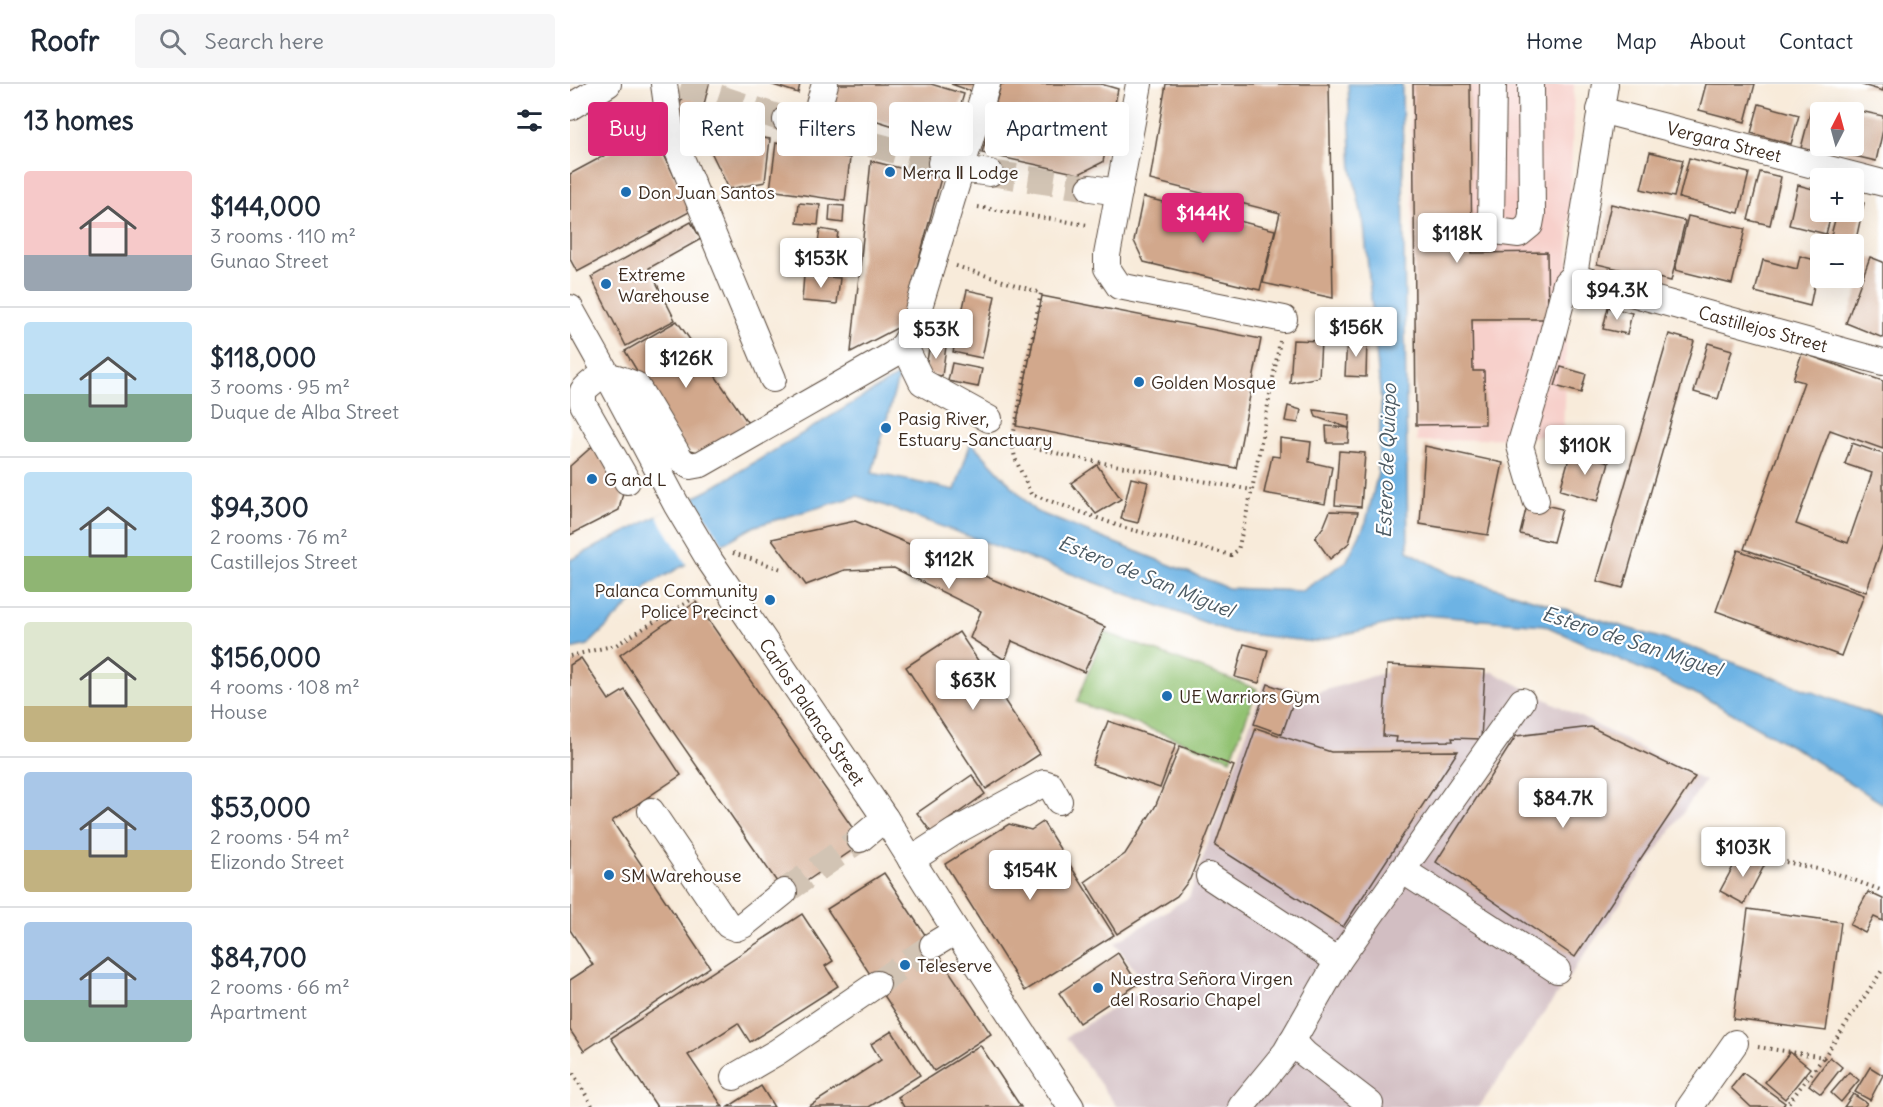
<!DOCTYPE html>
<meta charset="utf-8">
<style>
:root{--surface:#fff;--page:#f6f6f7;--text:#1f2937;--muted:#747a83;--line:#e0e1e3;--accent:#db2777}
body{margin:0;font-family:Delius,sans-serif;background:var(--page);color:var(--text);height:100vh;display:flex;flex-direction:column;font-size:22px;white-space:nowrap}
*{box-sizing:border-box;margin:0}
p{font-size:20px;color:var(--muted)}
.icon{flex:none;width:33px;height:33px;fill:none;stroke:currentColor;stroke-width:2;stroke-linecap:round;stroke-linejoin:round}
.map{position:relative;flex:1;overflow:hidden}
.drawer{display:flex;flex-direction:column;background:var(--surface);width:570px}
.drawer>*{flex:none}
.banner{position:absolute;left:18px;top:18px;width:570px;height:54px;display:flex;gap:12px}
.needle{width:39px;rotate:6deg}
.tools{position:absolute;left:1240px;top:18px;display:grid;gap:12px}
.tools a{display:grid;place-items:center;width:54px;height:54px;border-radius:6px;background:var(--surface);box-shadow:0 6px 24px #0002;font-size:30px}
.price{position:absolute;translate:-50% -51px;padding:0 14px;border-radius:6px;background:#fff;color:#222;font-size:20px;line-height:39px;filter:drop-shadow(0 2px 3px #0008)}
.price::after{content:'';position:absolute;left:50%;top:36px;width:18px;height:14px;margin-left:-9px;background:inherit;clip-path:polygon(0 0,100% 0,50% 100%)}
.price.active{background:var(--accent);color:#fff}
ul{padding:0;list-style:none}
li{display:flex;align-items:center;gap:18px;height:150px;padding:0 24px}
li+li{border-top:2px solid var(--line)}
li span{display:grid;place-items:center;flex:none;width:168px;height:120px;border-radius:6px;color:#555}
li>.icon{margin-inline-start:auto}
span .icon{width:72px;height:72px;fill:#fffc;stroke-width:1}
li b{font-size:26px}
h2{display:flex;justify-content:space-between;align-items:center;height:72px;padding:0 24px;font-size:26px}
.tag{padding:0 21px;border-radius:6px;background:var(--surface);box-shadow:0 6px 24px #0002;font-size:21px;line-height:54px}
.tag.active{background:var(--accent);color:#fff}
header{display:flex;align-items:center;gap:36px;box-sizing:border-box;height:84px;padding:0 30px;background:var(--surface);border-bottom:2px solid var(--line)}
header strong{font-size:28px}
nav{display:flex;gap:33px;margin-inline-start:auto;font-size:21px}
.search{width:420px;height:54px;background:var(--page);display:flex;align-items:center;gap:15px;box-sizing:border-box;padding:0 21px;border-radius:6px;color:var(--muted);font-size:22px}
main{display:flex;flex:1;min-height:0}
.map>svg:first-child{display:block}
.built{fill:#f7d0cb}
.industrial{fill:#d2bec2}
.green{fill:#92c272;stroke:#667648;stroke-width:1.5}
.water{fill:#6db3e4;stroke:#546e81;stroke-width:1.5}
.pier{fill:#f8ebda}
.building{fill:#d2a88c}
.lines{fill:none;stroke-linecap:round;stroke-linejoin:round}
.minor-tunnel{stroke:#d2c4b4;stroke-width:26;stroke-dasharray:26 13;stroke-linecap:butt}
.minor-casing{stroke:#57473a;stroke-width:28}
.path{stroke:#57473a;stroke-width:4;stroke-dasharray:1.5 4.5;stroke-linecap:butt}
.minor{stroke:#fff;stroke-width:26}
.poi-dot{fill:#1f6fb2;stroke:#fff;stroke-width:2}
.labels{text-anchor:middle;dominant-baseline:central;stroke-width:4.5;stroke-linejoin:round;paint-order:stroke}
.street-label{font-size:18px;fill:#3b2a1e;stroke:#fff}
.poi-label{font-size:18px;fill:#3b2a1e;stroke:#fff;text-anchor:start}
.water-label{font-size:20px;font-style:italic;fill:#4c5a63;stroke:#fff}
</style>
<header>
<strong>Roofr</strong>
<div class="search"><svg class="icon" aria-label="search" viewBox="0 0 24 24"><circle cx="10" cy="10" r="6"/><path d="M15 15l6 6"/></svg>Search here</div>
<nav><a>Home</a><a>Map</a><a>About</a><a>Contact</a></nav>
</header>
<main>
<section class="drawer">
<h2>13 homes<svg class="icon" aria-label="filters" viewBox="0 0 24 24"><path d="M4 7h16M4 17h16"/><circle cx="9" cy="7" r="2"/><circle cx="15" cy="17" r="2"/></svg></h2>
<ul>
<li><span style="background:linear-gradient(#f6c9c9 70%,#9aa5b1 0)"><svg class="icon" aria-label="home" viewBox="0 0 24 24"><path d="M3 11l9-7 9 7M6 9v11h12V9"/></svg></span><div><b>$144,000</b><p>3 rooms · 110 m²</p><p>Gunao Street</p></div></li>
<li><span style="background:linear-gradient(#bfe0f5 60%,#7fa58c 0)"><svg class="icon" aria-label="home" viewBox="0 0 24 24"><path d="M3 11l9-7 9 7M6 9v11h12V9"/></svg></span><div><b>$118,000</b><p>3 rooms · 95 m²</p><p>Duque de Alba Street</p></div></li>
<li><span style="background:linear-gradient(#bfe0f5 70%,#8fb573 0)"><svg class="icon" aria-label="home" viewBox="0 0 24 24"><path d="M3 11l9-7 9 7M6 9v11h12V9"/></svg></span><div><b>$94,300</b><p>2 rooms · 76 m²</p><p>Castillejos Street</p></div></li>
<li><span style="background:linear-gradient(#dfe7d0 70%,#c2b280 0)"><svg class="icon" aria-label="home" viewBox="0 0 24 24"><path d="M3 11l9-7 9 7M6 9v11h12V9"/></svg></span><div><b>$156,000</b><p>4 rooms · 108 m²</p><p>House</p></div></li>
<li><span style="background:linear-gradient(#a9c7e8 65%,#c2b280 0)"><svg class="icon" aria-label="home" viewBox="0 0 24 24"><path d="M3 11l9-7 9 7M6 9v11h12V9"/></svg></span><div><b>$53,000</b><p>2 rooms · 54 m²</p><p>Elizondo Street</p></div></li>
<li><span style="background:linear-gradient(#a9c7e8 65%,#7fa58c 0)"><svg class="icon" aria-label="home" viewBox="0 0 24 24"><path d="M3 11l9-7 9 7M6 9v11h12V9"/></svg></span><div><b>$84,700</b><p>2 rooms · 66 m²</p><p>Apartment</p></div></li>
</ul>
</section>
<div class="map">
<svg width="1313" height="1023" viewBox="0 0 1313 1023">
<rect width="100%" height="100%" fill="#fff"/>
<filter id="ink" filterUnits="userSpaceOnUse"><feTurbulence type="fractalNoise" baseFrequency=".0167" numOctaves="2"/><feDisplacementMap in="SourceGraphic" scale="12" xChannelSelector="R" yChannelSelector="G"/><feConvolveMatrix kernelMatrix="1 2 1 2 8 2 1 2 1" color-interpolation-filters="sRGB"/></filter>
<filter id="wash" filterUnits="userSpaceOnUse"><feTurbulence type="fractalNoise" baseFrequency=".008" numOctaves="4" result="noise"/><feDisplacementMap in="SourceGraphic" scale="24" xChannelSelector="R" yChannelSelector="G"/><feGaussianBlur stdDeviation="1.35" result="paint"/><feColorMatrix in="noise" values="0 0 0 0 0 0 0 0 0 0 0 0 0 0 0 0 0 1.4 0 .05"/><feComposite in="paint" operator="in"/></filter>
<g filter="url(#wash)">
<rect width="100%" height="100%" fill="#f8ebda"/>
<!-- built -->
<polygon class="built" points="840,0 1004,0 993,351 847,358"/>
<!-- industrial -->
<polygon class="industrial" points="817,588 923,588 1135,697 909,1023 547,1023 496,953 577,903 545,859 619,813 695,597 742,610"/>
<!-- green -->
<polygon class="green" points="534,548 687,605 661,675 507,618"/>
<!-- water -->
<polygon class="water" points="778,0 832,0 838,467 880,490 1126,565 1313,634 1313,720 1228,666 1137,615 974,541 854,531 744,558 661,548 288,412 185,442 80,500 18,561 0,565 0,476 139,406 329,291 302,389 385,406 401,358 465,427 658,504 732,507 776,478 796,438 808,389 811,318 794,141 782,87"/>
<!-- pier -->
<polygon class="pier" points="123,411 154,462 118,483 87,432"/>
<g id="blocks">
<!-- building -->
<g class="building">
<polygon points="116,0 139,0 130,37 107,31"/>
<polygon points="200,0 230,0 228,9"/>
<polygon points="268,0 361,0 394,10 379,59 262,23"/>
<polygon points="381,0 406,0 404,8"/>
<polygon points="431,0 531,0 548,5 533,78 509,90 412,69"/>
<polygon points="596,0 759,0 763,214 693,199 710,129 580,96"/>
<polygon points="843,0 900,0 902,169 977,168 978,235 902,235 903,287 914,287 915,340 846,341"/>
<polygon points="1136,0 1185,0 1175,38 1129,26"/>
<polygon points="1292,0 1313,0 1313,7 1292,1"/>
<polygon points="1189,20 1229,31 1221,60 1181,49"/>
<polygon points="1242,22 1262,28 1251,28 1251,62 1262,62 1259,71 1231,64"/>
<polygon points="1286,26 1313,32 1313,46 1306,77 1276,70 1278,62 1284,62"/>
<polygon points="147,38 186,45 184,53 200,55 195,98 159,105 130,45 176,51 146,46"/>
<polygon points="82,46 121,127 7,188 0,175 0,90"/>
<polygon points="206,59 280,74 275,117 200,106"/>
<polygon points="1080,68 1113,76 1104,113 1071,105"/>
<polygon points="1119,74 1179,89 1169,129 1109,114"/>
<polygon points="301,77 371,94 331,242 281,268"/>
<polygon points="1190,88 1211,93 1200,141 1178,136"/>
<polygon points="1228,101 1251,107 1251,128 1262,128 1256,150 1219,141"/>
<polygon points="573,113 705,146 690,206 574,178 564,157"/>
<polygon points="1284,116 1294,119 1285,160 1260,155 1267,128 1284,128"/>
<polygon points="229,119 250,121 248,141 227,139"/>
<polygon points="1041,120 1115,137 1101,197 1027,180"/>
<polygon points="260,121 274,122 273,139 259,137"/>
<polygon points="1118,132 1175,145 1162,200 1105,186"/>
<polygon points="121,138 131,155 79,184 105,236 56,262 21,193"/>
<polygon points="250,145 268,148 265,168 247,166"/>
<polygon points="1230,172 1249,177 1240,222 1185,208 1193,176 1227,185"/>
<polygon points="1300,173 1313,178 1313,254 1276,239"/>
<polygon points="234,191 270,194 267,220 232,217"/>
<polygon points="397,206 425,212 412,274 383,268"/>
<polygon points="472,212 691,255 666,384 446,342"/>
<polygon points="1038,223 1062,229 1057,250 1033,245"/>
<polygon points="107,237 178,339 131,369 114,364 55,267"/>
<polygon points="1099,250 1124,257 1053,504 1027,497"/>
<polygon points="777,254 797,255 796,293 775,292"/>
<polygon points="723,256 751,257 749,293 720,299"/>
<polygon points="360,259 376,262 372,292 355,289"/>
<polygon points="1138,259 1162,266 1148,315 1124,308"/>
<polygon points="1232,269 1313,297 1313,365 1260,346 1226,440 1278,459 1302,389 1275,380 1282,359 1313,370 1313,460 1296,508 1174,465 1234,298 1223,295"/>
<polygon points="382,279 412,285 408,303 378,297"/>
<polygon points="991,283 1016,290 1011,309 985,302"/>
<polygon points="718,322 731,326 728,339 715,337"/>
<polygon points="744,326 780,331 779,344 746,333"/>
<polygon points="756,342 779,344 778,359 757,359"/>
<polygon points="710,354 741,358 739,378 762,383 755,420 694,409 702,372 710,373"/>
<polygon points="25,360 53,408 49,426 0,451 0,382"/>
<polygon points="855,362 933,379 918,451 850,440"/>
<polygon points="769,367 795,369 791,423 765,421"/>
<polygon points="1001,367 1039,378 1028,417 990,406"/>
<polygon points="527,381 551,415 526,430 501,399"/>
<polygon points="561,394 578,398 568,439 551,435"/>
<polygon points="958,417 992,425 983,458 950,450"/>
<polygon points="760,427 788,428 779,459 760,475 745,454 754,442"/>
<polygon points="285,437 535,543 514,588 442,557 435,576 400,554 411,527 324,484 275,486 236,501 202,455"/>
<polygon points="1168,466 1294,511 1271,572 1146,527"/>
<polygon points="126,518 293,759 216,811 50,571"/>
<polygon points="389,548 470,670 416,705 336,583"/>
<polygon points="674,560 698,566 689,599 665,593"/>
<polygon points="11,574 39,616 55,606 111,691 42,737 140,883 14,967 0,946 0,896 23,881 0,846 0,581"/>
<polygon points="817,581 915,586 911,655 882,654 883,657 826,658 827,653 813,652"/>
<polygon points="698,600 726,610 712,650 684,640"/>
<polygon points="538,637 606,660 590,704 522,681"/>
<polygon points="1021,643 1125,693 1005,873 866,778 946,652"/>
<polygon points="686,644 761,668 888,667 773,843 645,762"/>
<polygon points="610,662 664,682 620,795 607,812 547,850 515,798 555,770 585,723"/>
<polygon points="402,691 415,710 361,748 347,729"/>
<polygon points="473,738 544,851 455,907 375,780 439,740 461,746"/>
<polygon points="1171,768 1195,780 1174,820 1150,807"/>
<polygon points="314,789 421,950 364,987 257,825"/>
<polygon points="1298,808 1313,815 1313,837 1304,833 1295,849 1280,841"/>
<polygon points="1178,825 1271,838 1256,947 1163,935"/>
<polygon points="232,830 263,877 255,882 268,902 180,958 168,939 118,971 153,1023 87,1023 41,954"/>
<polygon points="548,869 568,900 509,939 489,909"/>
<polygon points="322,947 350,991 299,1023 238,1023 311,976 301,960"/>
<polygon points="410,961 451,1023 334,1023 328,1013"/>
<polygon points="1220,968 1240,984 1215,1015 1195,998"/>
<polygon points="1260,973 1272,983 1251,1010 1239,1001"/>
<polygon points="1300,983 1313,991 1300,1016 1285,1008"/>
<polygon points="1279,988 1289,996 1271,1018 1261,1009"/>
<polygon points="1173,989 1215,1019 1212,1023 1181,1023 1161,1004"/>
<polygon points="191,1002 204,1023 158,1023"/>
<polygon points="1283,1010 1297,1019 1294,1023 1274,1023"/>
</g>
</g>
</g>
<g filter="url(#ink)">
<use href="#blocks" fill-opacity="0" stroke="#57473a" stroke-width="1.5"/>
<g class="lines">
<!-- minor-tunnel -->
<g class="minor-tunnel">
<polyline points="111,1 216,36"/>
<polyline points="263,50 371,79"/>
<polyline points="420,89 520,104"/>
<polyline points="214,808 290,755"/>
<polyline points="307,900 363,861"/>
</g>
<!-- minor casing -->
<g class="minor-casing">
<g id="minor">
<polyline points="94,0 101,50 203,295"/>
<polyline points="569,0 537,171 537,184 549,202 714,235"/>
<polyline points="923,0 921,138 925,147 949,150 960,141 962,130 961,0"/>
<polyline points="0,23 38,0"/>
<polyline points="1030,26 1313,99"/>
<polyline points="216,36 263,50"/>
<polyline points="242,44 255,0"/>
<polyline points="371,79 391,85 420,89"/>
<polyline points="520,104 549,108"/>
<polyline points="1004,191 1010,195 1313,278"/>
<polyline points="1004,191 1035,0"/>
<polyline points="0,224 38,292 106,420 140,477 315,734 386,847 501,1023"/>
<polyline points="334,261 352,298 419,335"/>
<path d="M57,397L13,320V307C33,285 41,292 66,301L111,376L120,382L131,380L324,270L334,261L342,246L417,0"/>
<polyline points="966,416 950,362 977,272 996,199 1004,191"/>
<polyline points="81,727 158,841 166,844 173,841 214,808"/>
<polyline points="290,755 315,734"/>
<polyline points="341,776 384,748 474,699 480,701 489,717"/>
<polyline points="832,786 987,886"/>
<polyline points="639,792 768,877"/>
<polyline points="363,861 386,847"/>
<polyline points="722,957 735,970 800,1020"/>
<polyline points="164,993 207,968 307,900"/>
<polyline points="671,1023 716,968 768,877 952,617"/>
<polyline points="1120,1023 1165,959"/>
</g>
</g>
<!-- path -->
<g class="path">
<polyline points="408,123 518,141"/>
<polyline points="386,182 471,209 442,358 506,374 682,406 710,257"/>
<polyline points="442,358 445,374 461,410 555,444 661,471 668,466 682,406"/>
<polyline points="163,469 211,485"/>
<polyline points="0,572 46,561 132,509"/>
<polyline points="1216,778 1265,789 1313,807"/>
<polyline points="1188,963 1254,973 1313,885"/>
<polyline points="0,984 23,1023"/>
<polyline points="1215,1023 1254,973"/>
</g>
<!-- minor -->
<use href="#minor" class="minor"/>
</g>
</g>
<!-- markers -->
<g class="poi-dot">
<circle cx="320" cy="88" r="6"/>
<circle cx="56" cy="108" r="6"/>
<circle cx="36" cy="200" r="6"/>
<circle cx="569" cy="298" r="6"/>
<circle cx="316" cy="344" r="6"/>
<circle cx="22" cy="395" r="6"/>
<circle cx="200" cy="516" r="6"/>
<circle cx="597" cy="612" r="6"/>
<circle cx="39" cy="791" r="6"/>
<circle cx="335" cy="881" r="6"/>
<circle cx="528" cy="904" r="6"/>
</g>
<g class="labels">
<!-- street labels -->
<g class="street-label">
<text transform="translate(1154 58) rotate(14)">Vergara Street</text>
<text transform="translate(1193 245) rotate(15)">Castillejos Street</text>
<text transform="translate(242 628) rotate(56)">Carlos Palanca Street</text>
</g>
<!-- poi labels -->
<g class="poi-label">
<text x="332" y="88">Merra Ⅱ Lodge</text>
<text x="68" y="108">Don Juan Santos</text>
<text x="48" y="190">Extreme<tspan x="48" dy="21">Warehouse</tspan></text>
<text x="581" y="298">Golden Mosque</text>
<text x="328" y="334">Pasig River,<tspan x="328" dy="21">Estuary-Sanctuary</tspan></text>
<text x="34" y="395">G and L</text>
<text x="188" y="506" text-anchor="end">Palanca Community<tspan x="188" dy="21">Police Precinct</tspan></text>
<text x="609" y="612">UE Warriors Gym</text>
<text x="51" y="791">SM Warehouse</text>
<text x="347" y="881">Teleserve</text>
<text x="540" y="894">Nuestra Señora Virgen<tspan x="540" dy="21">del Rosario Chapel</tspan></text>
</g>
<!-- water labels -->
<g class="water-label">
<text transform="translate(816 377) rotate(-88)">Estero de Quiapo</text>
<text transform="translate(576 492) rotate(22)">Estero de San Miguel</text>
<text transform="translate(1062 557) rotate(18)">Estero de San Miguel</text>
</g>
</g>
</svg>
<div class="tools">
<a><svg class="needle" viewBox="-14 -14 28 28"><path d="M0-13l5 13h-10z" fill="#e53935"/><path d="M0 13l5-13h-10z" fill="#747a83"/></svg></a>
<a>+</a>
<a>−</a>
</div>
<b class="price active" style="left:633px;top:160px">$144K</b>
<b class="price" style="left:887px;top:180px">$118K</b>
<b class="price" style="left:251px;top:205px">$153K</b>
<b class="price" style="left:1047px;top:237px">$94.3K</b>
<b class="price" style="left:786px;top:274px">$156K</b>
<b class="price" style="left:366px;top:276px">$53K</b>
<b class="price" style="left:116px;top:305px">$126K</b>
<b class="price" style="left:1015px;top:392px">$110K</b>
<b class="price" style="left:379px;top:506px">$112K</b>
<b class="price" style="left:403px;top:627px">$63K</b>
<b class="price" style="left:993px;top:745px">$84.7K</b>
<b class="price" style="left:1173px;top:794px">$103K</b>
<b class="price" style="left:460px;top:817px">$154K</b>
<div class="banner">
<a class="tag active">Buy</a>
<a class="tag">Rent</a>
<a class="tag">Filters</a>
<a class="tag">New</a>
<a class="tag">Apartment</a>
</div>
</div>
</main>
